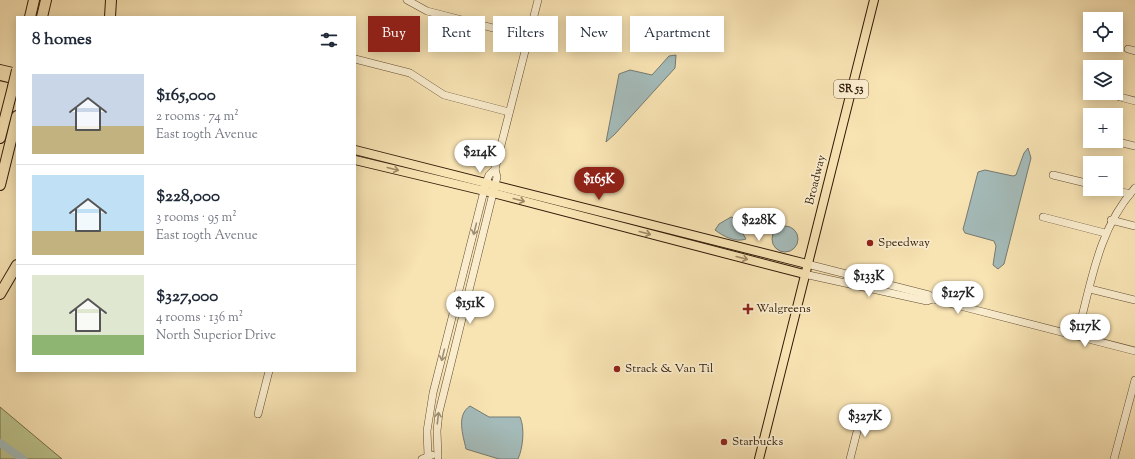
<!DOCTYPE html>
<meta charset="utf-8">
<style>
:root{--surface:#fff;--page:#f6f6f7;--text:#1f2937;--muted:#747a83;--line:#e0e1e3;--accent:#8f2418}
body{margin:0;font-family:"Sorts Mill Goudy",serif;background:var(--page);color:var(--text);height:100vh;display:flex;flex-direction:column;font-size:15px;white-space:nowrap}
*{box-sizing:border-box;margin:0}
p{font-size:13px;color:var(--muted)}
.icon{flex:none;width:22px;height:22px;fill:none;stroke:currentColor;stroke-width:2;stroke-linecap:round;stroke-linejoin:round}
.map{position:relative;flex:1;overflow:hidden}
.side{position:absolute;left:16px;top:16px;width:340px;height:356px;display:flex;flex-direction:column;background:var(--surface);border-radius:0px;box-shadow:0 2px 10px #0003}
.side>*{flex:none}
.hud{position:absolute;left:368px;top:16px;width:380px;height:36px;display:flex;gap:8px}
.fabs{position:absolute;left:1083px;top:12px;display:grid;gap:8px}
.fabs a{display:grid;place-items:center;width:40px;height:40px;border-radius:0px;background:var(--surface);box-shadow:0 2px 10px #0003;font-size:20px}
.price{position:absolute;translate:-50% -34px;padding:0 9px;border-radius:14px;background:#fff;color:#222;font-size:13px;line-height:26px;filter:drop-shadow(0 1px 2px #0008)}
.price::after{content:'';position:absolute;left:50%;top:24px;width:12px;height:9px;margin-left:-6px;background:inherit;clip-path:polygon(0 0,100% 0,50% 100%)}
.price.active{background:var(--accent);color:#fff}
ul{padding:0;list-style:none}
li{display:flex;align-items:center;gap:12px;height:100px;padding:0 16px}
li+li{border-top:1px solid var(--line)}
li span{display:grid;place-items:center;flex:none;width:112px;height:80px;border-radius:0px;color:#555}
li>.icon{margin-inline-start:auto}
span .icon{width:48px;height:48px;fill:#fffc;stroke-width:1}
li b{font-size:17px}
h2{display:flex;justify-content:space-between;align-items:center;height:48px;padding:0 16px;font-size:17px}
.pill{padding:0 14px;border-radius:0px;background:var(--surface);box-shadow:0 2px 10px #0003;font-size:14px;line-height:36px}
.pill.active{background:var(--accent);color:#fff}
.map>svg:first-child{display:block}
.green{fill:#bcc48d;stroke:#766e4a}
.water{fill:#a4bbb9;stroke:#757a72}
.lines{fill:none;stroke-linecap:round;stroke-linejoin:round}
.river{stroke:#a4bbb9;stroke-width:8}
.minor-casing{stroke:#614c32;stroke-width:8}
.major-casing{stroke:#2f1907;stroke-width:10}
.highway-casing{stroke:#2f1907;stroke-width:12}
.minor{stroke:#faedce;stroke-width:7}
.major{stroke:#f8e3b3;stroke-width:8}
.highway{stroke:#f8e3b3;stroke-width:10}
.highway-bridge-casing{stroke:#2f1907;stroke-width:12;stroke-linecap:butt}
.highway-bridge{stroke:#f8e3b3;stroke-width:10}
.oneway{stroke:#9e8866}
.oneway2{stroke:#9f8e74}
.poi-dot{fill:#8f2418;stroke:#faedce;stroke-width:1.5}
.labels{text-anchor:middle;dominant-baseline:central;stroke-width:3.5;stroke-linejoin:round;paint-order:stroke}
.shield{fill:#faedce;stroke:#6c5943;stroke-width:1}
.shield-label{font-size:11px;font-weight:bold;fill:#2f1907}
.street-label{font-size:12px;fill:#2f1907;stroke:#faedce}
.poi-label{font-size:12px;fill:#2f1907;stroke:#faedce;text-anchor:start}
</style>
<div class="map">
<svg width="1135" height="459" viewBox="0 0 1135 459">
<rect width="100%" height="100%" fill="#f8e3b3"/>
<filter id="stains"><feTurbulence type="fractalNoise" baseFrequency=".005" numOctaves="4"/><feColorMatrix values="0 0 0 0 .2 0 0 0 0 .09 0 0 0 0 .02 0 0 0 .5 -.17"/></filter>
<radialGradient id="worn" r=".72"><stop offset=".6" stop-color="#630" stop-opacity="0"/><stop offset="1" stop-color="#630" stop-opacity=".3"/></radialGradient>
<!-- green -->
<polygon class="green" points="0,407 62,459 0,459"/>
<!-- water -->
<g class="water">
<polygon points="676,55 675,68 615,134 606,142 619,74 630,70 652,75 669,56"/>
<polygon points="1028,148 1031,158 1004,264 998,269 993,265 996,246 994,241 965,233 963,229 965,222 978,172 985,170 1013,176 1016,175 1024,153"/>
<path d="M731,217L734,218L746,239C735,243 723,236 715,230L719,224Z"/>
<circle cx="785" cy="239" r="13"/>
<path d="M470,406L489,417H520C525,428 523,448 518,459H499L466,449C463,435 456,415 470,406Z"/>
</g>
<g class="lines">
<!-- river -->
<polyline class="river" points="0,443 23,459"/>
<!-- minor casing -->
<g class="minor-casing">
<g id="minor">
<polyline points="407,0 427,11 528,37"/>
<polyline points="1128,49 1135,51"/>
<polyline points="355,59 410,73 444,95 509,112"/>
<polyline points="1120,97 1135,101"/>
<polyline points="1114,141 1135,146"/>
<polyline points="1053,175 1090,184"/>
<polyline points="1111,189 1130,194"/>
<polyline points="1043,217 1105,233"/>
<polyline points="1111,220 1135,226"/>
<polyline points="807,264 929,295 933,299 1135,351"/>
<polyline points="804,274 927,301 933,299"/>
<polyline points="1090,289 1135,300"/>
<path d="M1077,336C1091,284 1098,229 1135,188"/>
<polyline points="258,414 269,371"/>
<polyline points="428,455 427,431 433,393 486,183 489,175 495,169"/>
<polyline points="438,457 437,431 439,412 497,177 495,169 538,0"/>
<polyline points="422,459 432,455"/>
<polyline points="850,459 862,412"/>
<polyline points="1114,459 1135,380"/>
</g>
</g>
<!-- major casing -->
<g class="major-casing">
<g id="major">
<polyline points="0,69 17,73"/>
<polyline points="0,76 17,80"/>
<polyline points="355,150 807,264"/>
<polyline points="355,160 493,193 804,274"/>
<polyline points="759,459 874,0"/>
</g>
</g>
<!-- highway casing -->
<g class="highway-casing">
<g id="highway">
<polyline points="30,17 34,0"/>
<polyline points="42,17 46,0"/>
<polyline points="110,17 111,0"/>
<polyline points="0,138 13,87"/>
<polyline points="0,185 17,116"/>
<polyline points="0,294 17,265"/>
</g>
</g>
<!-- minor -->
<use href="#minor" class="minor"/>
<!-- major -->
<use href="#major" class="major"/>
<!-- highway -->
<use href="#highway" class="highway"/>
<!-- highway-bridge casing -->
<g class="highway-bridge-casing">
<polyline id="highway-bridge" points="13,87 17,70"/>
</g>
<!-- highway-bridge -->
<use href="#highway-bridge" class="highway-bridge"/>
</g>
<!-- one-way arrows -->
<defs><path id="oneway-shaft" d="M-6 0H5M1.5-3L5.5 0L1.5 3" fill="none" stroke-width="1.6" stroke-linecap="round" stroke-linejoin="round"/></defs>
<g class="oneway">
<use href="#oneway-shaft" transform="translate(393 169) rotate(14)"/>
<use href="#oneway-shaft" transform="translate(519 200) rotate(15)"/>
<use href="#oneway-shaft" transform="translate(645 233) rotate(15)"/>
<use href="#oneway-shaft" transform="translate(742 258) rotate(14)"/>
</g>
<g class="oneway2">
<use href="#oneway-shaft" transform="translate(475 229) rotate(104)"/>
<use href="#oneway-shaft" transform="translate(443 355) rotate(104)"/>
<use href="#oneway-shaft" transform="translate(438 418) rotate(-83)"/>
</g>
<!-- markers -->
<g class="poi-dot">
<circle cx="870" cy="243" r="4"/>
<path d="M746 303h4v4h4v4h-4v4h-4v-4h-4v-4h4z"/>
<circle cx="617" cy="369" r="4"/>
<circle cx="724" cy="442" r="4"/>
</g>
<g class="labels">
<!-- shield labels -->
<rect class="shield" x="834" y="80" width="34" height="18" rx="3"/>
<g class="shield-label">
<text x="851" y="89">SR 53</text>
</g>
<!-- street labels -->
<g class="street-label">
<text transform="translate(816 180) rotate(-76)">Broadway</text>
</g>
<!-- poi labels -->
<g class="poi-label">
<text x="878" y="243">Speedway</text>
<text x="756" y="309">Walgreens</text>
<text x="625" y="369">Strack &amp; Van Til</text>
<text x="732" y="442">Starbucks</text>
</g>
</g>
<rect width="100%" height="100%" filter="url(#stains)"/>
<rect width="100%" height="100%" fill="url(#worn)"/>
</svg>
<div class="fabs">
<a><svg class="icon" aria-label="locate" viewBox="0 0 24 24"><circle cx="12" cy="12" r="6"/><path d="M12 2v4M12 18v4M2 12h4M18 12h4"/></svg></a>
<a><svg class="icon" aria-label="layers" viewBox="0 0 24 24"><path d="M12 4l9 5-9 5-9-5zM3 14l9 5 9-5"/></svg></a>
<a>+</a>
<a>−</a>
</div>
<b class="price" style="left:480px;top:174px">$214K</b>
<b class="price active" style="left:599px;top:201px">$165K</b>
<b class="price" style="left:759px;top:242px">$228K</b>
<b class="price" style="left:869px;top:298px">$133K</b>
<b class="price" style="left:958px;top:315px">$127K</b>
<b class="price" style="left:470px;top:325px">$151K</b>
<b class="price" style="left:1085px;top:348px">$117K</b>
<b class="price" style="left:865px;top:438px">$327K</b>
<div class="hud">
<a class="pill active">Buy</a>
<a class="pill">Rent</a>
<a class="pill">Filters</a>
<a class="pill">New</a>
<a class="pill">Apartment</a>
</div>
<section class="side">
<h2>8 homes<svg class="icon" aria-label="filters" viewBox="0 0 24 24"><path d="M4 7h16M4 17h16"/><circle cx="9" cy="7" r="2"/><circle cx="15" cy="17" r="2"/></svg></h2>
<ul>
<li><span style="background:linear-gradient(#c9d6e8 65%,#c2b280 0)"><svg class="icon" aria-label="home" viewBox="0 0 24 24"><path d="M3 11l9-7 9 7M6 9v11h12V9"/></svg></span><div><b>$165,000</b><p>2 rooms · 74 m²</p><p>East 109th Avenue</p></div></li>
<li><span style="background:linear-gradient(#bfe0f5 70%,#c2b280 0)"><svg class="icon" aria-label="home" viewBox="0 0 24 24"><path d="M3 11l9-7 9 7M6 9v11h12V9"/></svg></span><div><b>$228,000</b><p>3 rooms · 95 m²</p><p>East 109th Avenue</p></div></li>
<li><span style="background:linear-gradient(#dfe7d0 75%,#8fb573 0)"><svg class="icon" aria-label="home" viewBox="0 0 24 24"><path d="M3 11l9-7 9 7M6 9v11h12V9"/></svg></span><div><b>$327,000</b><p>4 rooms · 136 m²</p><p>North Superior Drive</p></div></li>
</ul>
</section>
</div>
